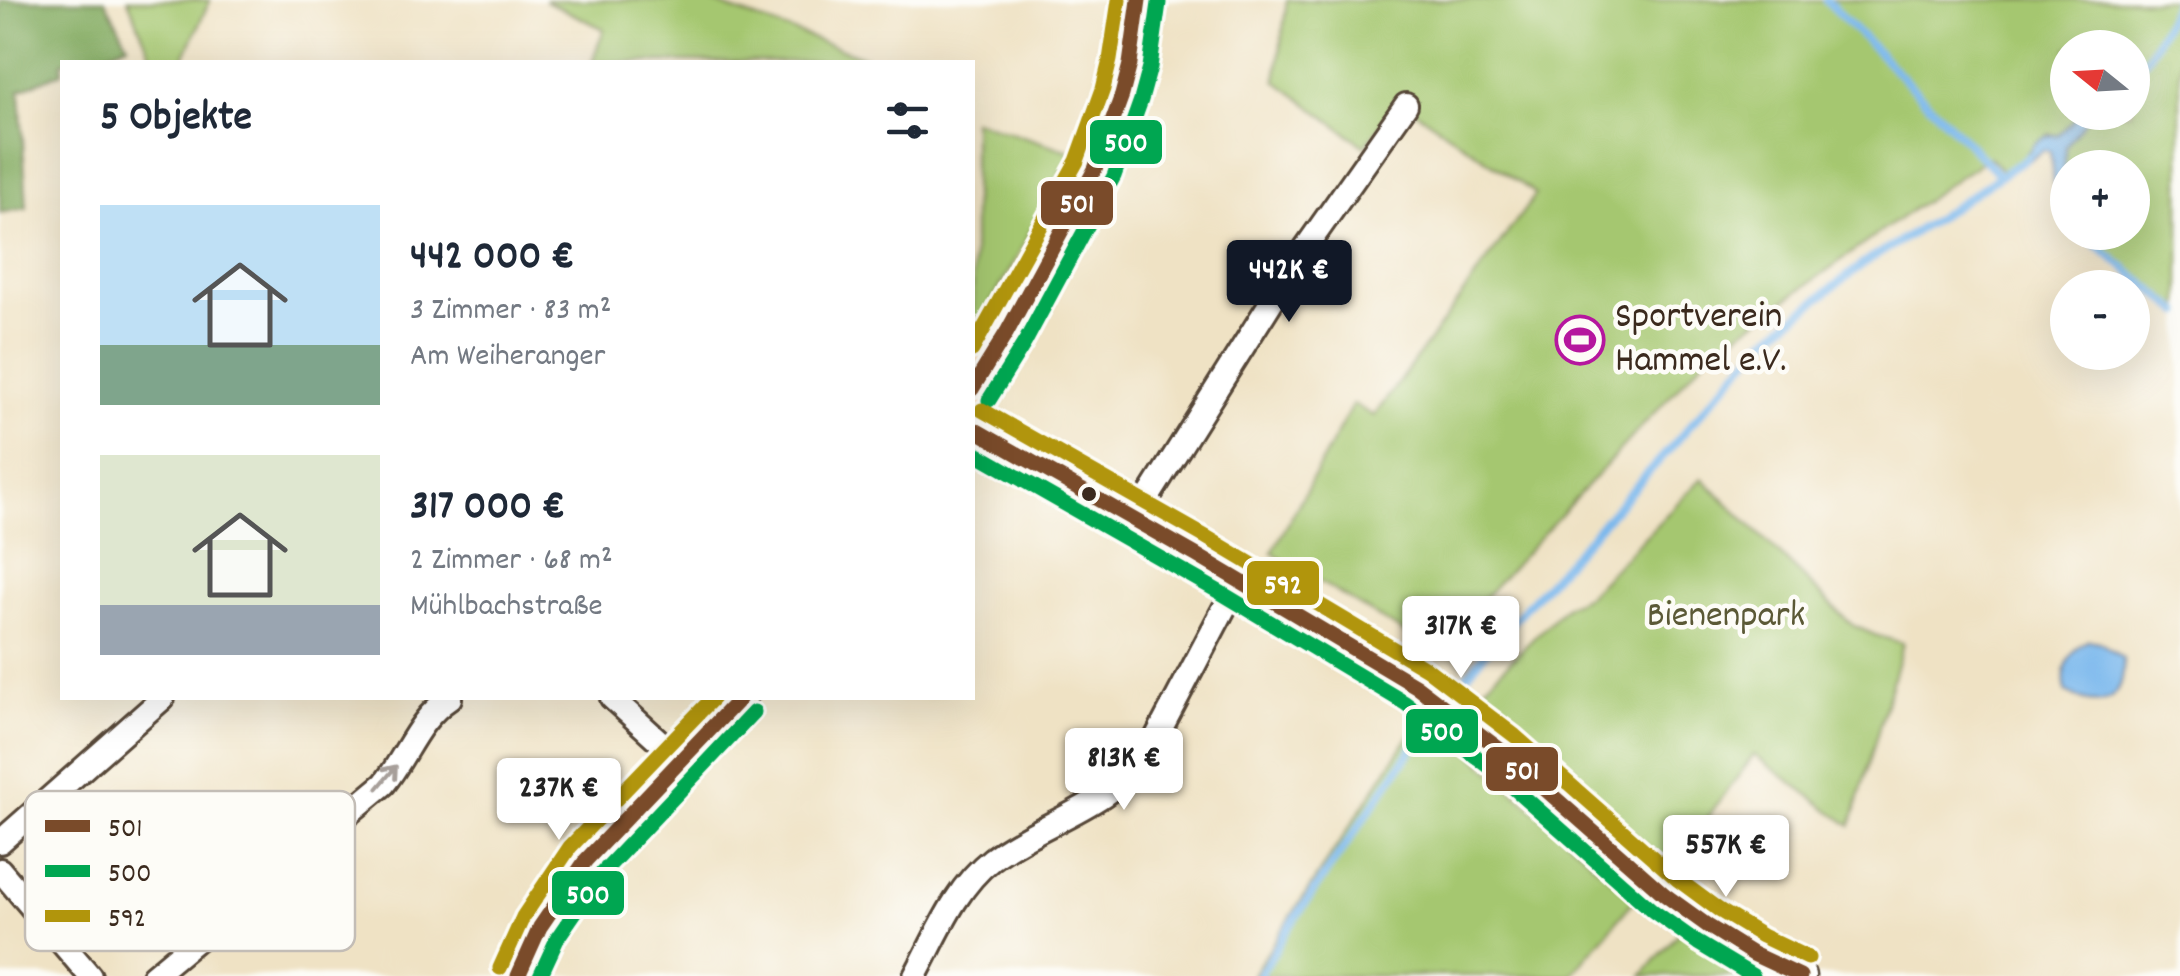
<!DOCTYPE html>
<html lang="de">
<meta charset="utf-8">
<style>
:root{--surface:#fff;--page:#f6f6f7;--text:#1f2937;--muted:#747a83;--accent:#111827}
body{margin:0;font-family:Dekko,sans-serif;background:var(--page);color:var(--text);height:100vh;display:flex;flex-direction:column;font-size:38px;white-space:nowrap}
*{box-sizing:border-box;margin:0}
p{font-size:32px;color:var(--muted)}
.icon{flex:none;width:55px;height:55px;fill:none;stroke:currentColor;stroke-width:2;stroke-linecap:round;stroke-linejoin:round}
.map{position:relative;flex:1;overflow:hidden}
.drawer{position:absolute;left:60px;top:60px;width:915px;height:640px;display:flex;flex-direction:column;background:var(--surface);border-radius:0px;box-shadow:0 10px 40px #0002}
.drawer>*{flex:none}
.needle{width:65px;rotate:288deg}
.controls{position:absolute;left:2050px;top:30px;display:grid;gap:20px}
.controls a{display:grid;place-items:center;width:100px;height:100px;border-radius:50%;background:var(--surface);box-shadow:0 10px 40px #0002;font-size:50px}
.price{position:absolute;translate:-50% -85px;padding:0 22px;border-radius:10px;background:#fff;color:#222;font-size:32px;line-height:65px;filter:drop-shadow(0 2px 5px #0008)}
.price::after{content:'';position:absolute;left:50%;top:60px;width:30px;height:22px;margin-left:-15px;background:inherit;clip-path:polygon(0 0,100% 0,50% 100%)}
.price.active{background:var(--accent);color:#fff}
ul{padding:0;list-style:none}
li{display:flex;align-items:center;gap:30px;height:250px;padding:0 40px}
li span{display:grid;place-items:center;flex:none;width:280px;height:200px;border-radius:0px;color:#555}
li>.icon{margin-inline-start:auto}
span .icon{width:120px;height:120px;fill:#fffc;stroke-width:1}
li b{font-size:42px}
h2{display:flex;justify-content:space-between;align-items:center;height:120px;padding:0 40px;font-size:42px}
.map>svg:first-child{display:block}
.green{fill:#a5c76f;stroke:#707846;stroke-width:2.5}
.forest{fill:#84ac62;stroke:#606b40;stroke-width:2.5}
.water{fill:#7ab8ed;stroke:#5a7186;stroke-width:2.5}
.lines{fill:none;stroke-linecap:round;stroke-linejoin:round}
.stream{stroke:#7ab8ed;stroke-width:8}
.minor-casing{stroke:#564637;stroke-width:28}
.tertiary-casing{stroke:#564637;stroke-width:35}
.secondary-casing{stroke:#564637;stroke-width:38}
.minor{stroke:#fff;stroke-width:22}
.tertiary{stroke:#fff;stroke-width:30}
.secondary{stroke:#fee5c5;stroke-width:32}
.bus-1-casing{stroke:#fdfcf7;stroke-width:22}
.bus-2-casing{stroke:#fdfcf7;stroke-width:22}
.bus-3-casing{stroke:#fdfcf7;stroke-width:22}
.bus-1{stroke:#7a4b2a;stroke-width:15}
.bus-2{stroke:#00a651;stroke-width:15}
.bus-3{stroke:#b1950c;stroke-width:15}
.oneway{stroke:#a79f9a}
.bus-dot{fill:#3b2a1e;stroke:#fdfcf7;stroke-width:4}
.labels{text-anchor:middle;dominant-baseline:central;stroke-width:9;stroke-linejoin:round;paint-order:stroke}
.poi-label{font-size:38px;fill:#3b2a1e;stroke:#fdfcf7;text-anchor:start}
.park-label{font-size:38px;fill:#5b5936;stroke:#fdfcf7}
.key{fill:#fdfcf7;stroke:#c3bdb6;stroke-width:2.5}
.key-label{font-size:28px;fill:#3b2a1e}
.line-badge{stroke:#fdfcf7;stroke-width:4}
.badge-label{font-size:28px;text-anchor:middle;font-weight:bold;fill:#fff}
</style>
<div class="map">
<svg width="2180" height="976" viewBox="0 0 2180 976">
<rect width="100%" height="100%" fill="#fdfcf7"/>
<filter id="ink" filterUnits="userSpaceOnUse"><feTurbulence type="fractalNoise" baseFrequency=".01" numOctaves="2"/><feDisplacementMap in="SourceGraphic" scale="20" xChannelSelector="R" yChannelSelector="G"/><feConvolveMatrix kernelMatrix="1 2 1 2 8 2 1 2 1" color-interpolation-filters="sRGB"/></filter>
<filter id="wash" filterUnits="userSpaceOnUse"><feTurbulence type="fractalNoise" baseFrequency=".0048" numOctaves="4" result="noise"/><feDisplacementMap in="SourceGraphic" scale="40" xChannelSelector="R" yChannelSelector="G"/><feGaussianBlur stdDeviation="2.25" result="paint"/><feColorMatrix in="noise" values="0 0 0 0 0 0 0 0 0 0 0 0 0 0 0 0 0 1.4 0 .05"/><feComposite in="paint" operator="in"/></filter>
<g filter="url(#wash)">
<rect width="100%" height="100%" fill="#efe2c4"/>
<!-- green -->
<g class="green">
<polygon points="128,0 210,0 182,62 154,62"/>
<polygon points="544,0 705,0 878,62 592,62 604,29"/>
<path d="M1287,0H2180V312L2080,233L2132,232V168H2068L2067,215C2055,196 2065,169 2066,146C2073,133 2082,129 2090,113L2132,112V48H2068V112L2081,113L2058,135L2049,134C2033,147 2021,161 2004,172L1989,157L1941,189L1707,356L1479,603L1447,641L1445,640L1434,651L1272,553L1353,404L1374,416L1536,194L1399,100L1365,146L1276,81Z"/>
<polygon points="973,120 1073,152 1009,272 973,334"/>
<polygon points="1702,478 1852,625 1875,635 1903,643 1851,826 1754,755 1672,865 1638,840 1475,696 1567,605 1587,596"/>
<polygon points="1423,715 1463,745 1634,900 1571,976 1252,976"/>
<polygon points="1680,931 1748,976 1642,976"/>
</g>
<!-- forest -->
<polygon class="forest" points="0,0 105,0 128,44 84,62 62,62 62,72 20,90 27,208 0,213"/>
<!-- water -->
<g class="water">
<path d="M2081,113H2090C2082,129 2073,133 2066,146L2060,199L2054,192L2050,151L2044,150L2030,160H2023C2031,146 2040,134 2058,135Z"/>
<path d="M2089,640L2100,642L2123,659C2126,701 2100,712 2066,692C2061,672 2069,648 2089,640Z"/>
</g>
<g class="lines">
<!-- stream -->
<g class="stream">
<polyline points="1826,0 1999,175"/>
<polyline points="2132,71 2149,55 2177,0"/>
<polyline points="2060,191 2063,208 2068,215"/>
<polyline points="2080,232 2180,312"/>
<polyline points="1447,699 1501,634 1667,452 1764,341 1863,264 1929,223 2028,157"/>
<polyline points="1259,976 1285,933 1439,710"/>
</g>
</g>
</g>
<g filter="url(#ink)">
<g class="lines">
<!-- minor casing -->
<g class="minor-casing">
<g id="minor">
<polyline points="1134,520 1302,253 1406,105"/>
<polyline points="612,698 681,761"/>
<polyline points="0,842 163,698"/>
<polyline points="0,870 90,976"/>
<path d="M153,976L384,784C408,754 417,720 450,698"/>
<path d="M915,976C937,935 955,888 992,859C1043,821 1107,808 1147,755L1239,580"/>
</g>
</g>
<!-- tertiary casing -->
<g class="tertiary-casing">
<path id="tertiary" d="M972,428C1072,483 1171,540 1270,598C1335,636 1402,673 1462,719C1571,802 1671,926 1800,976"/>
</g>
<!-- secondary casing -->
<g class="secondary-casing">
<g id="secondary">
<polyline points="972,390 1007,332 1095,169 1122,95 1130,64 1139,0"/>
<polyline points="518,976 540,927 586,860 740,698"/>
</g>
</g>
<!-- minor -->
<use href="#minor" class="minor"/>
<!-- tertiary -->
<use href="#tertiary" class="tertiary"/>
<!-- secondary -->
<use href="#secondary" class="secondary"/>
<!-- bus-1 casing -->
<g class="bus-1-casing">
<g id="bus-1">
<polyline points="972,389 1007,332 1095,169 1122,95 1130,64 1139,0"/>
<polyline points="972,428 1196,555 1416,686 1503,752 1665,895 1708,926 1753,954 1800,976"/>
<polyline points="518,976 540,927 586,860 740,698"/>
</g>
</g>
<!-- bus-2 casing -->
<g class="bus-2-casing">
<g id="bus-2">
<polyline points="989,400 1025,342 1114,176 1141,100 1150,67 1159,3"/>
<polyline points="972,451 1223,594 1405,703 1490,767 1653,911 1698,943 1753,976"/>
<polyline points="540,976 558,937 602,873 754,712"/>
</g>
</g>
<!-- bus-3 casing -->
<g class="bus-3-casing">
<g id="bus-3">
<polyline points="972,350 1077,161 1103,89 1110,60 1119,0"/>
<polyline points="982,410 1206,537 1427,669 1515,736 1677,879 1719,910 1762,936 1808,958"/>
<polyline points="500,968 523,917 570,847 713,698"/>
</g>
</g>
<!-- bus-1 -->
<use href="#bus-1" class="bus-1"/>
<!-- bus-2 -->
<use href="#bus-2" class="bus-2"/>
<!-- bus-3 -->
<use href="#bus-3" class="bus-3"/>
</g>
<!-- one-way arrows -->
<defs><path id="oneway-shaft" d="M-6 0H5M1.5-3L5.5 0L1.5 3" fill="none" stroke-width="1.6" stroke-linecap="round" stroke-linejoin="round" transform="scale(2.5)"/></defs>
<use class="oneway" href="#oneway-shaft" transform="translate(387 777) rotate(-50)"/>
</g>
<!-- icons -->
<defs>
<g id="stadium-ring" transform="scale(2.5)"><circle r="9.5" fill="#fdfcf7" stroke="#b5179e" stroke-width="1.5"/><path d="M0-5a6.5 5 0 1 0 0 10a6.5 5 0 1 0 0-10ZM-3.5-1.8h7v3.6h-7Z" fill="#b5179e"/></g>
</defs>
<g fill-rule="evenodd">
<use href="#stadium-ring" x="1580" y="340"/>
</g>
<!-- markers -->
<circle class="bus-dot" cx="1089" cy="494" r="9"/>
<g class="labels">
<!-- poi labels -->
<g class="poi-label">
<text x="1615" y="318">Sportverein<tspan x="1615" dy="44">Hammel e.V.</tspan></text>
</g>
<!-- park labels -->
<g class="park-label">
<text x="1726" y="617">Bienenpark</text>
</g>
</g>
<!-- legend -->
<rect x="25" y="791" width="330" height="160" rx="15" class="key"/>
<rect x="45" y="820" width="45" height="12" fill="#7a4b2a"/>
<rect x="45" y="865" width="45" height="12" fill="#00a651"/>
<rect x="45" y="910" width="45" height="12" fill="#b1950c"/>
<g class="key-label">
<text x="108" y="836">501</text>
<text x="108" y="881">500</text>
<text x="108" y="926">592</text>
</g>
<g class="line-badge">
<rect x="1088" y="118" width="76" height="48" rx="10" fill="#00a651"/>
<rect x="1039" y="179" width="76" height="48" rx="10" fill="#7a4b2a"/>
<rect x="1245" y="559" width="76" height="48" rx="10" fill="#b1950c"/>
<rect x="1404" y="707" width="76" height="48" rx="10" fill="#00a651"/>
<rect x="1484" y="745" width="76" height="48" rx="10" fill="#7a4b2a"/>
<rect x="550" y="869" width="76" height="48" rx="10" fill="#00a651"/>
</g>
<g class="badge-label">
<text x="1126" y="151">500</text>
<text x="1077" y="212">501</text>
<text x="1283" y="593">592</text>
<text x="1442" y="740">500</text>
<text x="1522" y="779">501</text>
<text x="588" y="903">500</text>
</g>
</svg>
<div class="controls">
<a><svg class="needle" viewBox="-14 -14 28 28"><path d="M0-13l5 13h-10z" fill="#e53935"/><path d="M0 13l5-13h-10z" fill="#747a83"/></svg></a>
<a>+</a>
<a>−</a>
</div>
<b class="price active" style="left:1289px;top:325px">442K €</b>
<b class="price" style="left:1461px;top:681px">317K €</b>
<b class="price" style="left:1124px;top:813px">813K €</b>
<b class="price" style="left:559px;top:843px">237K €</b>
<b class="price" style="left:1726px;top:900px">557K €</b>
<section class="drawer">
<h2>5 Objekte<svg class="icon" aria-label="filters" viewBox="0 0 24 24"><path d="M4 7h16M4 17h16"/><circle cx="9" cy="7" r="2"/><circle cx="15" cy="17" r="2"/></svg></h2>
<ul>
<li><span style="background:linear-gradient(#bfe0f5 70%,#7fa58c 0)"><svg class="icon" aria-label="home" viewBox="0 0 24 24"><path d="M3 11l9-7 9 7M6 9v11h12V9"/></svg></span><div><b>442 000 €</b><p>3 Zimmer · 83 m²</p><p>Am Weiheranger</p></div></li>
<li><span style="background:linear-gradient(#dfe7d0 75%,#9aa5b1 0)"><svg class="icon" aria-label="home" viewBox="0 0 24 24"><path d="M3 11l9-7 9 7M6 9v11h12V9"/></svg></span><div><b>317 000 €</b><p>2 Zimmer · 68 m²</p><p>Mühlbachstraße</p></div></li>
</ul>
</section>
</div>
